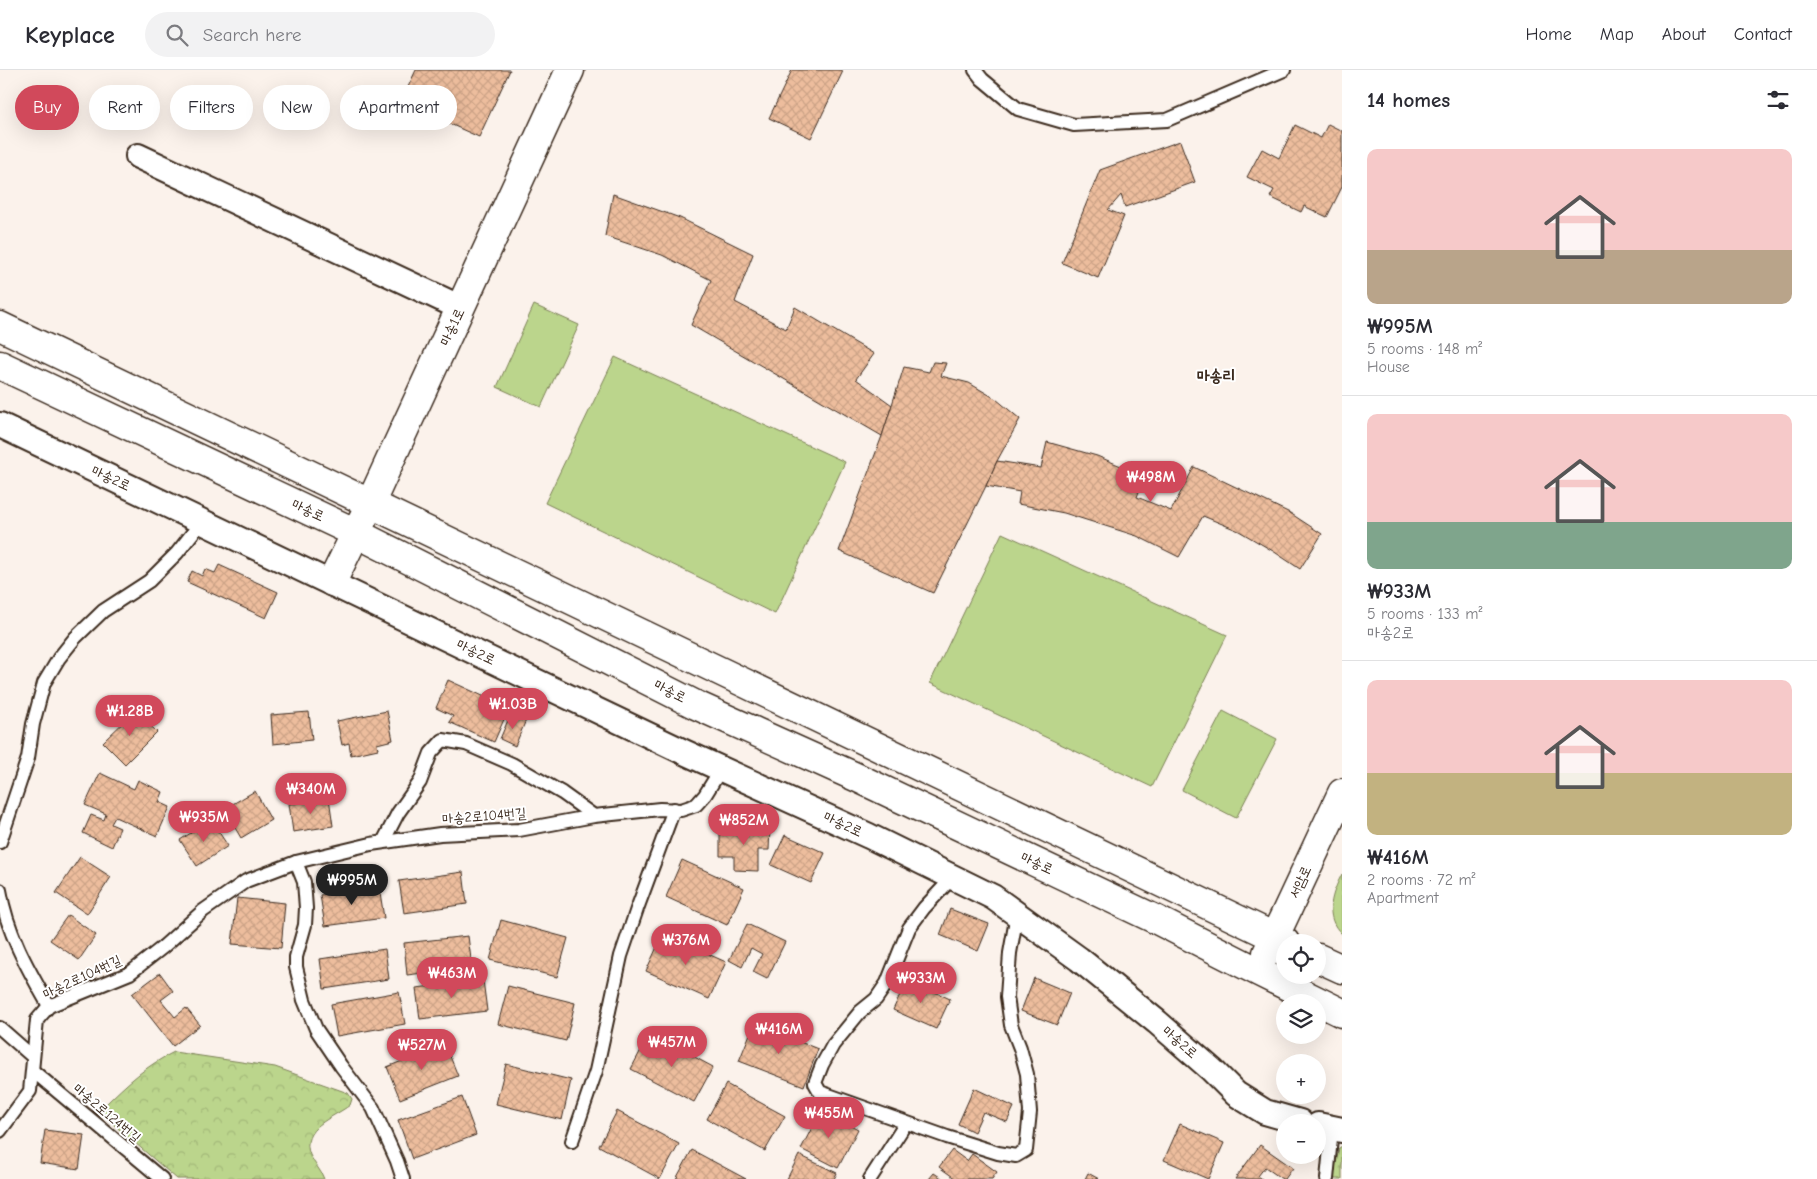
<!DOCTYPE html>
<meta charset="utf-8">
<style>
:root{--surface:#fff;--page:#f2f2f3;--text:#2b2b33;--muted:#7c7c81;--line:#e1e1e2;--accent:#d1495b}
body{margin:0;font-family:"Comic Neue","Poor Story",sans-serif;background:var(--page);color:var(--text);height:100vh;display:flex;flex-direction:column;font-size:19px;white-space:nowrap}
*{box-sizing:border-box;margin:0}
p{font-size:16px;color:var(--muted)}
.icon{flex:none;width:28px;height:28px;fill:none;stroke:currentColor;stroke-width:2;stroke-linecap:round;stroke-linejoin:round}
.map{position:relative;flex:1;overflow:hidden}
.details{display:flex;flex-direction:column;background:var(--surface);width:475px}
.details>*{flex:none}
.hud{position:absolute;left:15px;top:15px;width:475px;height:45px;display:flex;gap:10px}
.fabs{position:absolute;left:1276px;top:864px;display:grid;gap:10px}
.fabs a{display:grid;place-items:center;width:50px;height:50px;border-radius:50%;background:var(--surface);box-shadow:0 5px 20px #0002;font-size:25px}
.price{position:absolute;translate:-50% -42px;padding:0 11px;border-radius:18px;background:var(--accent);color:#fff;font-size:16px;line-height:32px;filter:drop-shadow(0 1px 2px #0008)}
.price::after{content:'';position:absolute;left:50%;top:30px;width:15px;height:11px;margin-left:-8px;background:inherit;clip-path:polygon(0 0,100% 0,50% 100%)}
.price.on{background:#222;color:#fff}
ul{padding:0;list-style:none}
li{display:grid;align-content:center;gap:10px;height:265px;padding:0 25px}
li+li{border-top:1px solid var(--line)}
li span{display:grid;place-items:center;height:155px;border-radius:10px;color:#555}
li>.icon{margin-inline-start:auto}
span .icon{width:90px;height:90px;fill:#fffc;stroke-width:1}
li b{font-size:21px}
h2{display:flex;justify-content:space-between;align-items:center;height:60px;padding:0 25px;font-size:21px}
.pill{padding:0 18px;border-radius:22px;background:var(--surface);box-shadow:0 5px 20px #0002;font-size:18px;line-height:45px}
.pill.on{background:var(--accent);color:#fff}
header{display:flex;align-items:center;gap:30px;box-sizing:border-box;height:70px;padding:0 25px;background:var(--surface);border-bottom:1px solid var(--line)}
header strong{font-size:24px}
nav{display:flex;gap:28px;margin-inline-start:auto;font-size:18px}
.search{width:350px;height:45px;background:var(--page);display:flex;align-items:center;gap:12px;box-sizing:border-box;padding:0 18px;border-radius:28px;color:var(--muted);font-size:19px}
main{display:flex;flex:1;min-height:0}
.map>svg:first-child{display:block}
.forest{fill:url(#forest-crowns);stroke:#7b8055}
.park{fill:#bbd58c;stroke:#7b8055}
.building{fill:url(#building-cross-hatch);stroke:#3b2a1e}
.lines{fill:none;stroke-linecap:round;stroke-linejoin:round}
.service-casing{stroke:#3b2a1e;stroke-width:16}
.minor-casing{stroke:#3b2a1e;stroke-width:28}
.tertiary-casing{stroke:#3b2a1e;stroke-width:31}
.service{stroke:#fff;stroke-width:12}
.minor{stroke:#fff;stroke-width:24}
.tertiary{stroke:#fff;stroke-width:28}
.labels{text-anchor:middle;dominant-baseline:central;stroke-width:4;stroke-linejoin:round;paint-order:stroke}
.street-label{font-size:14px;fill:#3b2a1e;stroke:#fff}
.quarter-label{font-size:16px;font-weight:bold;fill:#3b2a1e;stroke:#fff}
</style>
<header>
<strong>Keyplace</strong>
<div class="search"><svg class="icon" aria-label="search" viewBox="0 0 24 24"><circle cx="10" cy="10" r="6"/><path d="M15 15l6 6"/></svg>Search here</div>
<nav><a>Home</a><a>Map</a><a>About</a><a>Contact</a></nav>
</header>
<main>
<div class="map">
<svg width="1342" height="1109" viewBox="0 0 1342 1109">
<defs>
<pattern id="forest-crowns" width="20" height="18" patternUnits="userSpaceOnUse" patternTransform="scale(1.25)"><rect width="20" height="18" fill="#bbd58c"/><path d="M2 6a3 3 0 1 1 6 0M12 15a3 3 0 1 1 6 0" fill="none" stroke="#a2b778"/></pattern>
<pattern id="building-cross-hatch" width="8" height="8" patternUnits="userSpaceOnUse" patternTransform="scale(1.25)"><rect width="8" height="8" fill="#edbd9d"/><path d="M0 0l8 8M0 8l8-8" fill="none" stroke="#cca387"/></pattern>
</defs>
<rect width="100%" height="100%" fill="#fbf2eb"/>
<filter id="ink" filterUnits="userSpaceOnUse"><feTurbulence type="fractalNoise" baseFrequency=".02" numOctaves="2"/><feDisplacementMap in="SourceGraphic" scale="10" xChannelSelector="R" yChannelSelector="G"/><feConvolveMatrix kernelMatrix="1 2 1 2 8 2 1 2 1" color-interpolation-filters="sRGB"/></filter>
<g filter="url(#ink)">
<!-- forest -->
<g class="forest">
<path d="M174,982L275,997L348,1023L352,1029L350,1035C333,1048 299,1058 310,1085C314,1094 321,1100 324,1109H177L106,1048L102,1041L105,1035C126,1014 147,995 174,982Z"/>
<polygon points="1342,1076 1342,1109 1333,1109 1339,1078"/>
</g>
<!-- park -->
<g class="park">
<polygon points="534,235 579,255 541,337 497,317"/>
<polygon points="615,287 845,392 775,544 545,433"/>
<polygon points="1002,463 1227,565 1152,717 930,613"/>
<polygon points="1223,641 1277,669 1236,748 1182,720"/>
<path d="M1342,804V864C1323,847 1332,823 1342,804Z"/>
</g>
<!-- building -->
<g class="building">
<polygon points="416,0 510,0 479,67 401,32"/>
<polygon points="792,0 840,0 843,1 811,68 769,48"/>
<polygon points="1328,54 1342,61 1342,117 1327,147 1304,136 1301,142 1270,127 1274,120 1247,107 1262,79 1279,88 1295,55 1321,68"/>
<polygon points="1180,71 1195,112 1125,137 1121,125 1108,140 1124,146 1098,208 1062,193 1100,100"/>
<polygon points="613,124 680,148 753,184 735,232 786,259 795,237 874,284 856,309 892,335 882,366 691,255 711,210 662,185 605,166"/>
<polygon points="933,292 946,293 941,306 969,313 996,329 1020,349 997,391 986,416 933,523 839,481 882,366 904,297 929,302"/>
<polygon points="1047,372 1097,386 1145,406 1137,427 1171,441 1194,397 1290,443 1322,464 1300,499 1273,481 1239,461 1203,446 1179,487 1137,466 1064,443 1018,434 1020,422 986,416 997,391 1041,398"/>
<polygon points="219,495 278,522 266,548 187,512 192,501 202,506 205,499 215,503"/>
<polygon points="448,610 509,638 494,672 449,652 453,646 436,638"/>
<polygon points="135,641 157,662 125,694 103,672"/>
<polygon points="387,641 393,670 377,674 378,679 351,685 349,673 342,675 337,651"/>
<polygon points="309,642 312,670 273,674 271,645"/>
<polygon points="511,643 526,650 515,676 500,669"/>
<polygon points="100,703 134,719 138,710 163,722 159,732 170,737 157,766 115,747 111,754 120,758 112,777 83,763 91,745 104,750 106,744 85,735"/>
<polygon points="313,710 316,727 288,732 285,714"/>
<polygon points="255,721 271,750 241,768 224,739"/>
<polygon points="329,728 333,756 293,762 289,734"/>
<polygon points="211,750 228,776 197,796 180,770"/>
<polygon points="720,758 770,758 769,780 758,780 758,801 734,800 734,786 720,786"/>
<polygon points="785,765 825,783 811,813 771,795"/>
<polygon points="80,787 111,807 87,844 56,823"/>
<polygon points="682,790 744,818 727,855 666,827"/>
<polygon points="463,802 467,834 404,843 399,811"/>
<polygon points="379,816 384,848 325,856 320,825"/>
<polygon points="237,828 285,833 281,878 232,874"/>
<polygon points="950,839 989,854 978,881 940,865"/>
<polygon points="68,845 96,865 79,890 50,870"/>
<polygon points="501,850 568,868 557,907 490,890"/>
<polygon points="747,854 785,872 767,909 753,902 762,884 751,878 742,897 729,890"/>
<polygon points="663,864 726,892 709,929 646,901"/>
<polygon points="468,866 472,897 407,905 404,873"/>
<polygon points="385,879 389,909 324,919 320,889"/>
<polygon points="160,903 173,921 161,930 175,947 186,938 200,955 173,976 132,924"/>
<polygon points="1034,908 1070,923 1057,955 1021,941"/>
<polygon points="907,909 950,929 936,959 893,940"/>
<polygon points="483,910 487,941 420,949 416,918"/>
<polygon points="508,916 575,933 566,971 498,954"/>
<polygon points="399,922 405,954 337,966 331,934"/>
<polygon points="754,954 818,979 804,1016 739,991"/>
<polygon points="650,963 713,997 694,1032 631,999"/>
<polygon points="445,974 458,1006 400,1029 387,997"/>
<polygon points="506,994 571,1010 562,1050 496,1034"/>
<polygon points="726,1014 785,1046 765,1081 707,1049"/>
<polygon points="974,1018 1014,1037 1007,1052 983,1042 974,1062 958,1054"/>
<polygon points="462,1027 476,1065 412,1089 398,1050"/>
<polygon points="821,1040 858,1059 838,1098 801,1079"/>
<polygon points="617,1041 679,1074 660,1109 599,1076"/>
<polygon points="1180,1054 1224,1073 1208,1109 1164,1090"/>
<polygon points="45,1060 84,1065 79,1099 40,1093"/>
<polygon points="1260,1075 1293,1098 1285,1109 1282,1109 1265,1097 1258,1106 1262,1109 1235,1109"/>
<polygon points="692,1080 746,1109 676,1109"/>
<polygon points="952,1080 967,1091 972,1084 997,1102 992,1109 956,1109 939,1097"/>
<polygon points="799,1085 837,1103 834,1109 787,1109"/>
<polygon points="934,1103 943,1109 929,1109"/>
<polygon points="1088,1103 1099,1109 1085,1109"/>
</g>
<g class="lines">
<!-- service casing -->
<g class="service-casing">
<g id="service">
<polyline points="975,0 982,9 1018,39 1074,55 1167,50 1284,0"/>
<polyline points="0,772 28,688 33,654 44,613 59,588 75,568 103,541 149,511 177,483 203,450"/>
<polyline points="383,772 398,743 420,712 431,683 443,670 466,674 512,694 562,723 594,746"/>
<polyline points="296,792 304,812 306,838 305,855 296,887 296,897 304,930 316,959 341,996 373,1038 397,1091 403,1109"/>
<polyline points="953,807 924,838 909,858 887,913 876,929 860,942 833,975 822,995 815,1013 820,1022 947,1067 998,1083 1016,1086 1026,1080 1030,1042 1027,1004 1020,978 1011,955 1007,927 1010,883 1017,844"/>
<path d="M0,820C7,863 28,899 49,936"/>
<polyline points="0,958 33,987"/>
<polyline points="33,1001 162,1109"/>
<polyline points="0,1061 30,1021 37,950 49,936 130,903 163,877 203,841 246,811 296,792 371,774 440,764 519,760 594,746 660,739 681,740 696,735 705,725 721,699"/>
<polyline points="572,1071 596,1001 621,886 637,839 674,739"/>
<polyline points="870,1109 906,1053"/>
<polyline points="1327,1109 1332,1058"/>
</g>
</g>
<!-- minor casing -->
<g class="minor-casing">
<g id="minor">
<polyline points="138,86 461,238"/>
<polyline points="0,355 684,682 869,766 993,827 1079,889 1157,952 1212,1000 1236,1024 1265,1042 1300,1052"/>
<polyline points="1318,1055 1342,1060"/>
</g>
</g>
<!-- tertiary casing -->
<g class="tertiary-casing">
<g id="tertiary">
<polyline points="0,256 1285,872"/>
<polyline points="0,295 356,463 696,635 858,708 1157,850 1259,902 1342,943"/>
<polyline points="332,512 370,434 570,0"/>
<polyline points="1267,883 1342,723"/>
<polyline points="1318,888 1342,899"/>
</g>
</g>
<!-- service -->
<use href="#service" class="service"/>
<!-- minor -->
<use href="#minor" class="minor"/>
<!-- tertiary -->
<use href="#tertiary" class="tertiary"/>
</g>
</g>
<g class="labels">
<!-- street labels -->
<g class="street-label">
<text transform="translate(452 257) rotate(-65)">마송1로</text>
<text transform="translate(111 408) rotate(25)">마송2로</text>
<text transform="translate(308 440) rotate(25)">마송로</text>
<text transform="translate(476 582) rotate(26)">마송2로</text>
<text transform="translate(670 621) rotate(27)">마송로</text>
<text transform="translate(484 746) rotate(-4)">마송2로104번길</text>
<text transform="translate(843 754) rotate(25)">마송2로</text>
<text transform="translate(1037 793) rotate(25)">마송로</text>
<text transform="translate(1300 812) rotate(-65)">서암로</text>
<text transform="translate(82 907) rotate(-25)">마송2로104번길</text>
<text transform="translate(1180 972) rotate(41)">마송2로</text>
<text transform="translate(107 1043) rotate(40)">마송2로124번길</text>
</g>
<!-- quarter labels -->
<g class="quarter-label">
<text x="1216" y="306">마송리</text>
</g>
</g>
</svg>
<div class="fabs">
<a><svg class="icon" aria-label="locate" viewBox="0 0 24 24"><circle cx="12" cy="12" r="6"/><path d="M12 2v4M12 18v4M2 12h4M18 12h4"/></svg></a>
<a><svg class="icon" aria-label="layers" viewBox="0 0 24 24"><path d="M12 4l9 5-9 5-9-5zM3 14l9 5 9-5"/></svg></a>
<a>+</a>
<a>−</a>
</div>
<b class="price" style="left:1151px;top:433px">₩498M</b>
<b class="price" style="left:513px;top:660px">₩1.03B</b>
<b class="price" style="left:130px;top:667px">₩1.28B</b>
<b class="price" style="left:311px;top:745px">₩340M</b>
<b class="price" style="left:204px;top:773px">₩935M</b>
<b class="price" style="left:744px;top:776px">₩852M</b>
<b class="price on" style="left:352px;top:836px">₩995M</b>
<b class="price" style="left:686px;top:896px">₩376M</b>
<b class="price" style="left:452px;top:929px">₩463M</b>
<b class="price" style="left:921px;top:934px">₩933M</b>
<b class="price" style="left:779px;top:985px">₩416M</b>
<b class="price" style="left:672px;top:998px">₩457M</b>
<b class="price" style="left:422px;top:1001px">₩527M</b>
<b class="price" style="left:829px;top:1069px">₩455M</b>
<div class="hud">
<a class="pill on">Buy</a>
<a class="pill">Rent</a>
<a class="pill">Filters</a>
<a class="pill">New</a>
<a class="pill">Apartment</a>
</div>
</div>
<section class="details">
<h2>14 homes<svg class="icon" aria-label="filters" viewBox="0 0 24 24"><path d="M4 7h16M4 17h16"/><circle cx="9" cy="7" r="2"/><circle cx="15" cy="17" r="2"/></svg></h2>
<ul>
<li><span style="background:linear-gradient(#f6c9c9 65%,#b9a48a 0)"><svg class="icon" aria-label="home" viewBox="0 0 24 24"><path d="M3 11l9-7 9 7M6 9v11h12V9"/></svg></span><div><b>₩995M</b><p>5 rooms · 148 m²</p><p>House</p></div></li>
<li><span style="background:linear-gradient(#f6c9c9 70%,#7fa58c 0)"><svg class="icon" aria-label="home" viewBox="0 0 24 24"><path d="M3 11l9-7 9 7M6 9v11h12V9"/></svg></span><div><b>₩933M</b><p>5 rooms · 133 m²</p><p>마송2로</p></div></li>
<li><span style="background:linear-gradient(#f6c9c9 60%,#c2b280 0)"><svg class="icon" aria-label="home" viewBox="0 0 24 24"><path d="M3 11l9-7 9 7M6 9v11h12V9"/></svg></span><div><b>₩416M</b><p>2 rooms · 72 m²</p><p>Apartment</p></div></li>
</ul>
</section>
</main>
